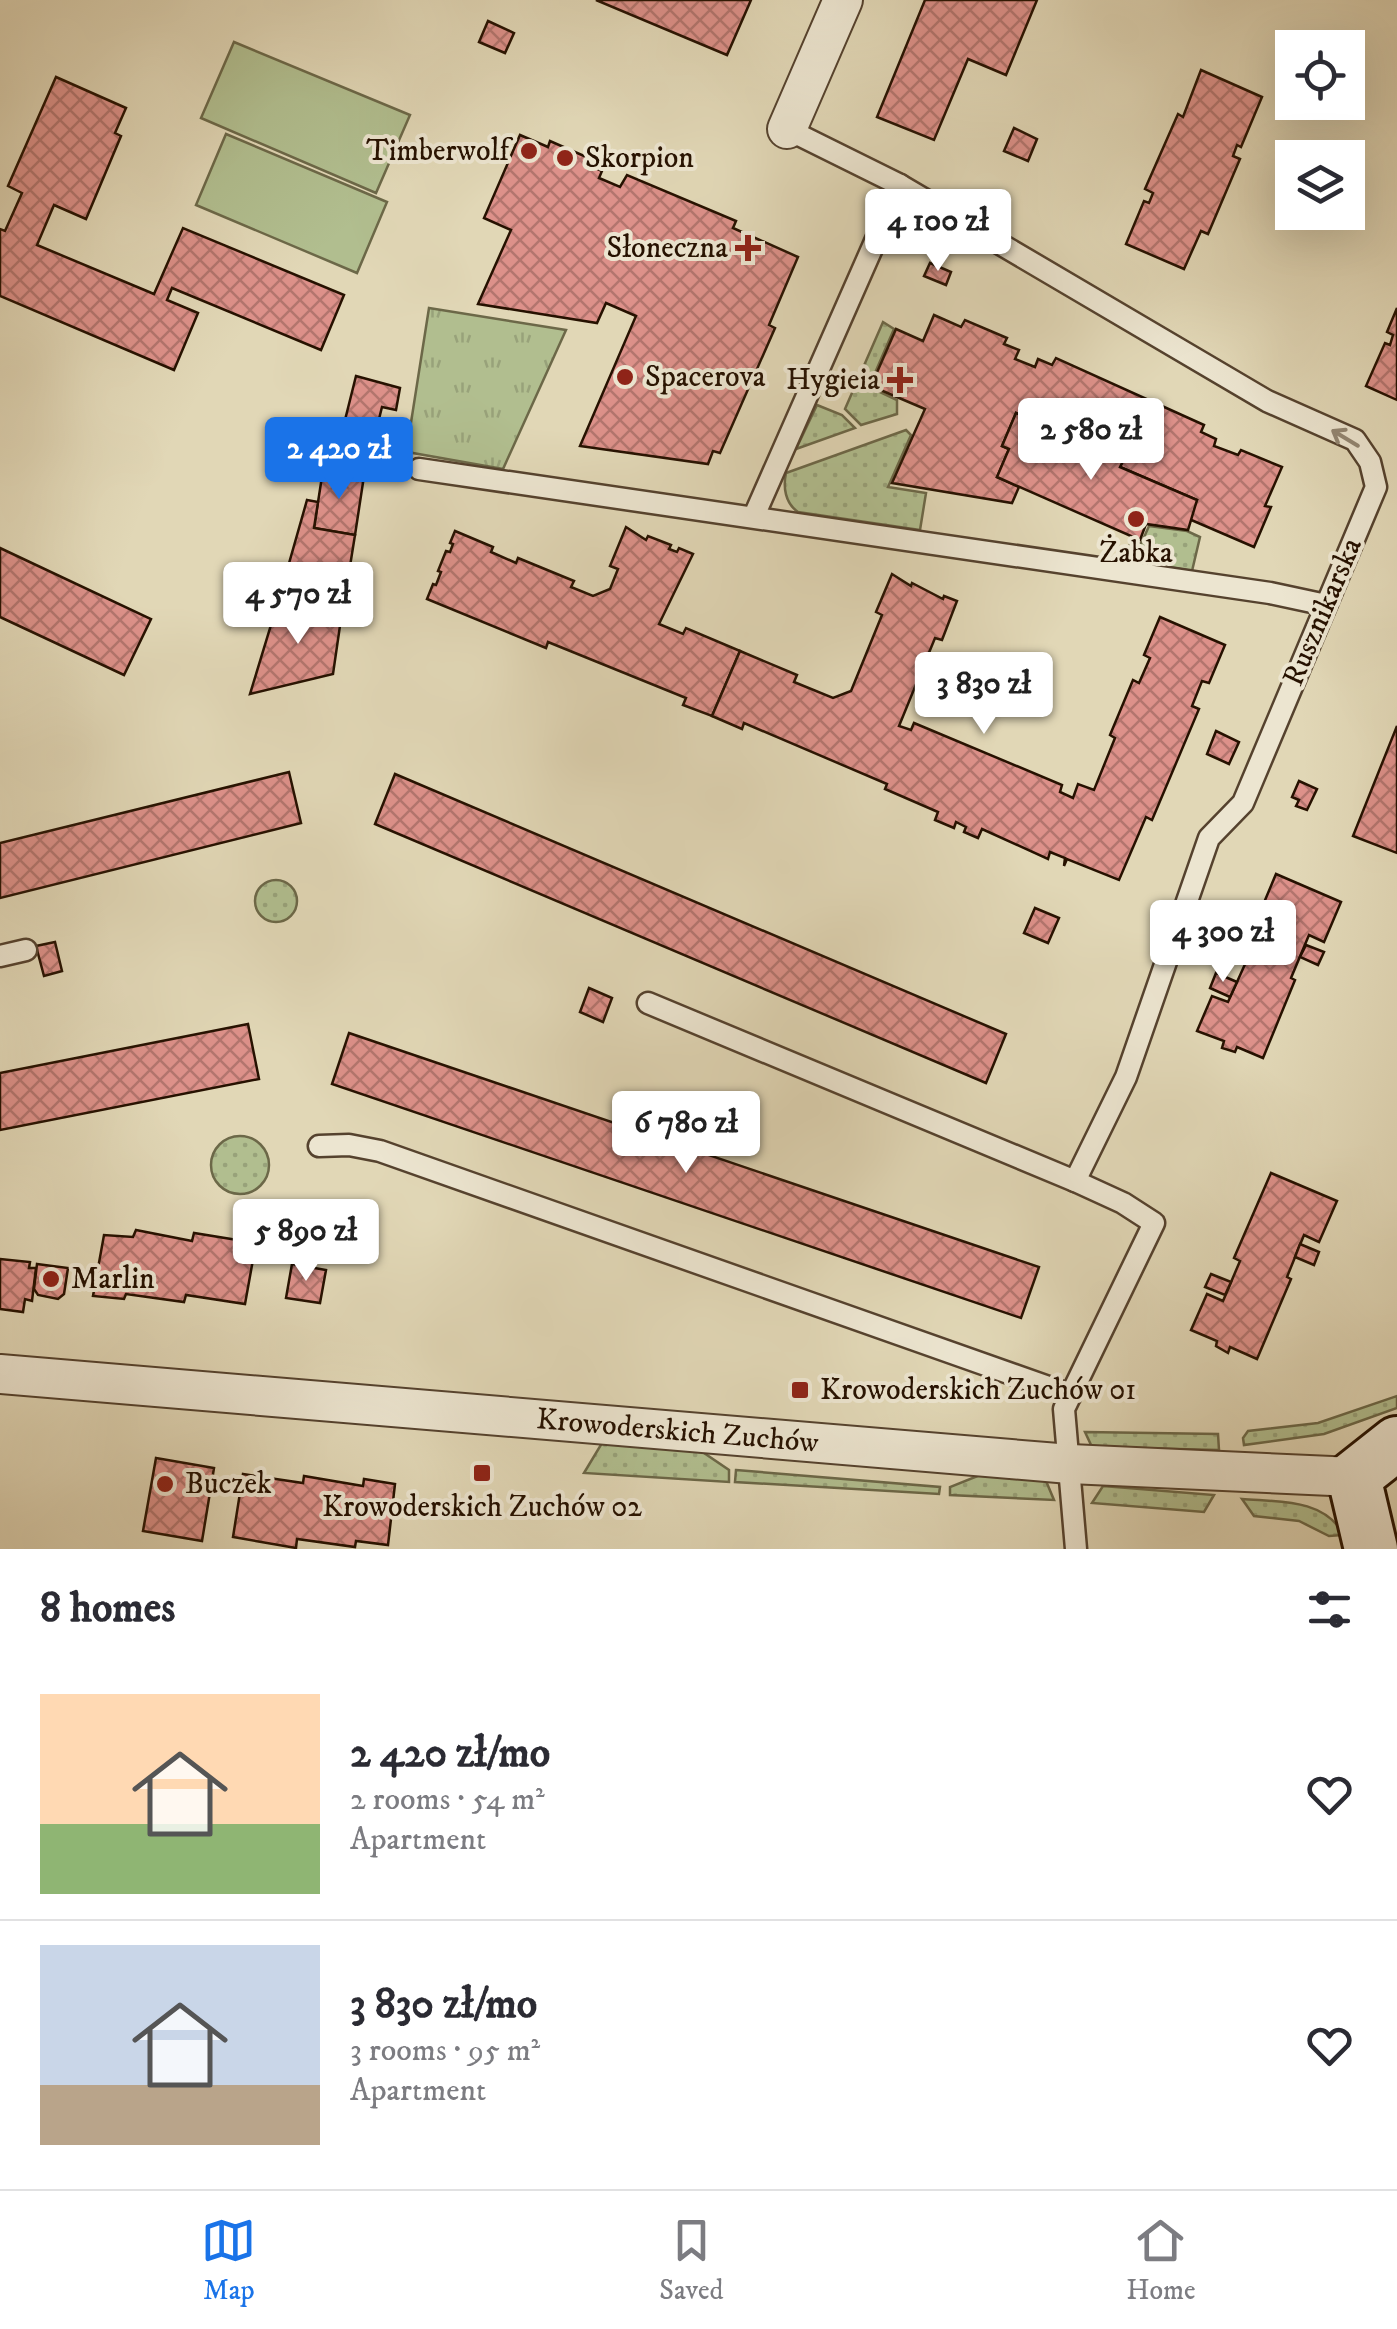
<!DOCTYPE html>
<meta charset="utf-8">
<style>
:root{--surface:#fff;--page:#f7f7f7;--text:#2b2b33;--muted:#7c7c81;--line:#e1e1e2;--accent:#1a73e8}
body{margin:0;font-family:"IM FELL DW Pica",serif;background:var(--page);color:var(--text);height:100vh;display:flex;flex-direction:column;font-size:38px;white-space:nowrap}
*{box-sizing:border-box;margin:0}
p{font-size:32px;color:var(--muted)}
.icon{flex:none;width:55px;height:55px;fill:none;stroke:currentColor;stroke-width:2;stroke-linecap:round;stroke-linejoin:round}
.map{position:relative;height:1549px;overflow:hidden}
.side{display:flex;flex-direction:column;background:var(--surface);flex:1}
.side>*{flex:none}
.tools{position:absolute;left:1275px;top:30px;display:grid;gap:20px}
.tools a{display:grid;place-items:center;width:90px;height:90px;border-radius:0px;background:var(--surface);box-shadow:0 10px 40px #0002;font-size:50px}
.price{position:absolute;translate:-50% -85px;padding:0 22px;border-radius:10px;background:#fff;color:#222;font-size:32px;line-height:65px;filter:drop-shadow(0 2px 5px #0008)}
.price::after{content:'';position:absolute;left:50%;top:60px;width:30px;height:22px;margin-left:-15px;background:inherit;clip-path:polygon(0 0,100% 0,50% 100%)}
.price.on{background:var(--accent);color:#fff}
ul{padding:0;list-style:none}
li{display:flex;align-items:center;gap:30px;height:250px;padding:0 40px}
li+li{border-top:2px solid var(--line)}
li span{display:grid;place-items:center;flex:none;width:280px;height:200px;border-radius:0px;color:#555}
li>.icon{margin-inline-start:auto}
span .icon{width:120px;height:120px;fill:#fffc;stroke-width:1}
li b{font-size:42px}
h2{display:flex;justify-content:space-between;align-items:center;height:120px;padding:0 40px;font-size:42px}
.tab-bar{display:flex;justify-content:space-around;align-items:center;height:140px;border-top:2px solid var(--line);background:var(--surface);font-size:28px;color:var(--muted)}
.tab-bar a{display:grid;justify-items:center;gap:5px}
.tab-bar .on{color:var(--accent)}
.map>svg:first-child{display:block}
.grass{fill:url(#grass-dots);stroke:#6c6848;stroke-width:2.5}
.park{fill:url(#park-tufts);stroke:#6c6848;stroke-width:2.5}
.pitch{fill:#b1be8f;stroke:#6c6848;stroke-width:2.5}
.building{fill:url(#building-cross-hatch);stroke:#261100;stroke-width:2.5}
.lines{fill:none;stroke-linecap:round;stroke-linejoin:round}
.lane-casing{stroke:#55422e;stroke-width:25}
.street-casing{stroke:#55422e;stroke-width:42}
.secondary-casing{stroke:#261100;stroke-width:58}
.lane{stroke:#ece5d0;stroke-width:20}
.street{stroke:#ece5d0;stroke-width:38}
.secondary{stroke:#ece5d0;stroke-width:52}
.oneway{stroke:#938672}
.poi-dot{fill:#8f2418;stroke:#ece5d0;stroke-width:4}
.labels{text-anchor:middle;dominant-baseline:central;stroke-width:8;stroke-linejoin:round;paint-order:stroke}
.poi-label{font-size:30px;fill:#261100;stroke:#ece5d0;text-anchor:start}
.street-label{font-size:30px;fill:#261100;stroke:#ece5d0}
</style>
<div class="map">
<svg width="1397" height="1549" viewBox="0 0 1397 1549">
<defs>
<pattern id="grass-dots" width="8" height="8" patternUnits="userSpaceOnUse" patternTransform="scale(2.5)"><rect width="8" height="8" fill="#b1be8f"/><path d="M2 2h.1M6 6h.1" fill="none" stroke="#98a27a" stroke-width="1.8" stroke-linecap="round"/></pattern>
<pattern id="park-tufts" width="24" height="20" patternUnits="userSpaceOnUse" patternTransform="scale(2.5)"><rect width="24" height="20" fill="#b1be8f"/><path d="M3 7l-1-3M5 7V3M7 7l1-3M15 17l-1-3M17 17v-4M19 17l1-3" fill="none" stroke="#98a27a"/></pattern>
<pattern id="building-cross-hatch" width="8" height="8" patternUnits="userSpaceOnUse" patternTransform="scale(2.5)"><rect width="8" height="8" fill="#dd918a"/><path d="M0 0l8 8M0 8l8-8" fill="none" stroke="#b3756e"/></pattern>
</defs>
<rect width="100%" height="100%" fill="#e1d7b6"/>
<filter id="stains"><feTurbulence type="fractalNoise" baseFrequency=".002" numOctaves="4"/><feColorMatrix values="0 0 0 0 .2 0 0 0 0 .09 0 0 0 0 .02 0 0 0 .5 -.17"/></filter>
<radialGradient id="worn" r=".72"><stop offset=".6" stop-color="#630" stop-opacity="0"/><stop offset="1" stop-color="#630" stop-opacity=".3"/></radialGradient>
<!-- grass -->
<g class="grass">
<polygon points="883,322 894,329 869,387 897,400 897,414 861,425 845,409"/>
<polygon points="817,405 842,415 855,428 796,449"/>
<path d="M906,430L911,435L888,487L926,493L920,530L798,512C785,503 783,487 786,473Z"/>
<polygon points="1149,526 1187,531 1200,537 1192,571 1123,559 1132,540 1141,544"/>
<circle cx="276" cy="901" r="21"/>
<circle cx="240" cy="1165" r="29"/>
<polygon points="1397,1396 1397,1408 1324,1434 1244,1445 1243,1438 1248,1431 1318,1423"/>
<polygon points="1085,1432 1218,1434 1219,1450 1092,1447"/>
<polygon points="602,1443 701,1451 729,1470 729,1482 584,1473"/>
<polygon points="736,1470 940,1487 939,1494 735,1482"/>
<polygon points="980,1475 1046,1481 1054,1500 950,1495 950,1487"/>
<polygon points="1103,1486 1214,1495 1204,1512 1092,1503"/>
<path d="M1242,1499C1278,1502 1324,1498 1344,1535L1329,1536L1299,1521L1254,1516Z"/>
</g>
<!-- park -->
<polygon class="park" points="429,308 566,330 503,469 413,453 407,448"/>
<!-- pitch -->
<g class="pitch">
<polygon points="234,42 410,115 376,193 201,118"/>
<polygon points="226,134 387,202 357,273 196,205"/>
</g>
<!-- building -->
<g class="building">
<polygon points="596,0 751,0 727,55"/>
<polygon points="925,0 1037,0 1006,75 968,59 934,140 877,117"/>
<polygon points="488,21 514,33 505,53 479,42"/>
<polygon points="1201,70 1262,97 1241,147 1237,145 1233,156 1240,159 1208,234 1201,231 1184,269 1126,244 1144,201 1149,203 1153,193 1145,189 1178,114 1183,117"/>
<polygon points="56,77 126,108 115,133 121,136 86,219 54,205 37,245 154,294 183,228 344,295 321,350 172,288 167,300 198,313 174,370 0,296 0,229 5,231 22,193 8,186"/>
<polygon points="1014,128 1037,139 1028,161 1004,151"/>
<polygon points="520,135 548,147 550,141 591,159 589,165 602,171 599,178 620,187 627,175 736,221 733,228 798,257 769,325 775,328 720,453 713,451 708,464 580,446 636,316 606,303 597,323 478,304 511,230 484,218"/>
<polygon points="930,263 951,272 946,285 924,276"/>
<polygon points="1397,308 1397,400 1366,386 1385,343 1390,345 1393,335 1387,332"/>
<polygon points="934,315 961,327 965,320 1007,338 1004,344 1019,350 1015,359 1035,367 1038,359 1052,365 1056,358 1204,425 1201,432 1216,439 1214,446 1238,455 1241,450 1282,467 1265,506 1271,507 1254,547 1189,519 1197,500 1120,467 1124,459 1085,442 1082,450 1027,426 1029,419 1016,413 1002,446 1009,449 997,477 1019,487 1012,503 892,483 925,409 871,386 896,329 923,341"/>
<polygon points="356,376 400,388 396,410 382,407 378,423 391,425 389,438 378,435 376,444 360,441 361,432 343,428"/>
<polygon points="1016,413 1029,419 1027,426 1082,450 1085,442 1124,459 1120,467 1197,500 1188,530 1146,524 1140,540 997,477 1009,449 1002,446"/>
<polygon points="323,470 364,476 355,535 314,528"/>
<polygon points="307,500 318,502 314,528 355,535 347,585 340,583 335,611 278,602"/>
<polygon points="626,527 646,540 648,536 671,545 669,549 677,552 679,548 693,554 659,624 683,634 686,628 740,651 712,716 683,705 686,698 548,642 546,648 427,599 433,584 436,585 441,572 438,571 446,551 450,552 453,544 450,543 455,531 493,547 491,552 516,563 518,558 574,581 571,587 593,596 610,589 618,569 610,566"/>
<polygon points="0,548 151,619 124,675 0,617"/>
<polygon points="892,574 911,586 912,583 943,599 944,596 957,601 942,640 935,638 899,726 911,730 914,723 1062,785 1060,792 1073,798 1078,784 1094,790 1115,738 1110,735 1133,680 1139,683 1150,658 1144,655 1160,617 1225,645 1209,683 1202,681 1192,706 1199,709 1152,820 1146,817 1119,880 1067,859 1064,866 1065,858 1050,852 1048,859 982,829 978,838 964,832 966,827 956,822 954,828 935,820 938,812 885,789 887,784 744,723 742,729 712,716 740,651 797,675 794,682 833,698 851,691 882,615 876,612"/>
<polygon points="278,602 342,612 333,674 250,694"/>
<polygon points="1397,726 1397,853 1353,836"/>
<polygon points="1216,731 1239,742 1229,764 1207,754"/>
<polygon points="289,772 301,823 0,898 0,843"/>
<polygon points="395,774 1006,1034 986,1083 375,824"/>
<polygon points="1299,781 1317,789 1307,810 1296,806 1299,800 1292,797"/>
<polygon points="1276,874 1341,902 1324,942 1309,935 1291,978 1295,980 1263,1058 1237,1047 1235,1052 1222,1048 1224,1041 1197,1031 1212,996 1228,1002 1246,962 1240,960"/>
<polygon points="1035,908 1059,918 1048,943 1024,933"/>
<polygon points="55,942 62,971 44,976 36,946"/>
<polygon points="1306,945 1324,952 1318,965 1300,957"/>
<polygon points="1216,973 1237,982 1230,997 1210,988"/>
<polygon points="589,988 612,998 603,1022 580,1012"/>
<polygon points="248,1024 259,1079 0,1130 0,1073"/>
<polygon points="349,1033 1039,1267 1021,1318 332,1084"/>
<polygon points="1271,1173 1337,1201 1319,1242 1304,1235 1287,1277 1291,1279 1257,1359 1230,1347 1228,1353 1216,1346 1217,1341 1191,1330 1207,1294 1223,1301 1240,1261 1234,1258"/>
<polygon points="335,1219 366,1224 364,1248 331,1243"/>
<polygon points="136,1230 192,1241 194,1233 256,1243 245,1304 186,1295 184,1302 126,1294 124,1299 93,1296 104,1235 133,1237"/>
<polygon points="1300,1244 1319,1252 1314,1265 1295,1257"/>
<polygon points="0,1259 30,1262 29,1268 36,1268 32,1301 25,1299 23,1312 0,1309"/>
<polygon points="37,1264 68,1268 64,1294 58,1299 38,1295 34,1289"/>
<polygon points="292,1264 326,1270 320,1303 286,1298"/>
<polygon points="1211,1274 1231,1282 1225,1295 1205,1287"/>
<polygon points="156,1458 214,1468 202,1541 143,1531"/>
<polygon points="243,1474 303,1483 304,1476 363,1486 364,1479 395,1484 388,1545 356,1541 355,1547 297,1539 296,1548 233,1537"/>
</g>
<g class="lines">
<!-- lane casing -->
<g class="lane-casing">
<g id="lane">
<polyline points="787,129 900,185 1267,401 1355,440 1370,462 1376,487 1243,803 1209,838 1126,1077 1075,1181"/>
<polyline points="419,469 1270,593 1326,605"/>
<polyline points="754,516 900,185"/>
<polyline points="0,956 26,950"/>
<polyline points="648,1003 1075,1181 1123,1203 1154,1223 1064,1409 1076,1549"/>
<polyline points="319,1146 349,1145 380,1151 1071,1395"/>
</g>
</g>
<!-- street casing -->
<g class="street-casing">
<g id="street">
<polyline points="787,129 843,0"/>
<path id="s1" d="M0,1374L1070,1464L1354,1477"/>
</g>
</g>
<!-- secondary casing -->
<g class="secondary-casing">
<polyline id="secondary" points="1371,1549 1354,1477 1397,1443"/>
</g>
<!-- lane -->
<use href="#lane" class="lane"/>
<!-- street -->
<use href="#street" class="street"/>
<!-- secondary -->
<use href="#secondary" class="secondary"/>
</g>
<!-- one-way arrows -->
<defs><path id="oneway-shaft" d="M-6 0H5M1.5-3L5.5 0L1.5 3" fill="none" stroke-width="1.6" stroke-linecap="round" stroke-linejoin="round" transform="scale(2.5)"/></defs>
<use class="oneway" href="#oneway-shaft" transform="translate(1345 438) rotate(-149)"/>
<!-- markers -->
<g class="poi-dot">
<circle cx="529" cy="151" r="10"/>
<circle cx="565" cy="158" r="10"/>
<path d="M743 233h10v10h10v10h-10v10h-10v-10h-10v-10h10z"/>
<circle cx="625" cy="377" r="10"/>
<path d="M895 365h10v10h10v10h-10v10h-10v-10h-10v-10h10z"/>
<circle cx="1136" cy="519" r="10"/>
<circle cx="51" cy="1279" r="10"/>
<rect x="790" y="1380" width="20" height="20" rx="5"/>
<rect x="472" y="1463" width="20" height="20" rx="5"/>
<circle cx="165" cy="1484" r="10"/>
</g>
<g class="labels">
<!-- poi labels -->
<g class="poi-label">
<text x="509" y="151" text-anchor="end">Timberwolf</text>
<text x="585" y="158">Skorpion</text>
<text x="728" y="248" text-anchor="end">Słoneczna</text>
<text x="645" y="377">Spacerova</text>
<text x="880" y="380" text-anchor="end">Hygieia</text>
<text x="1136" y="553" text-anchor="middle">Żabka</text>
<text x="71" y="1279">Marlin</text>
<text x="820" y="1390">Krowoderskich Zuchów 01</text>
<text x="185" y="1484">Buczek</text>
<text x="482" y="1507" text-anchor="middle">Krowoderskich Zuchów 02</text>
</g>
<!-- street labels -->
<g class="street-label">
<text transform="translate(1323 612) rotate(-67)">Rusznikarska</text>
<text stroke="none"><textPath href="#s1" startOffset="680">Krowoderskich Zuchów</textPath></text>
</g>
</g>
<rect width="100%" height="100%" filter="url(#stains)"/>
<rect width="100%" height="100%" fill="url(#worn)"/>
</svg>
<div class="tools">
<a><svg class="icon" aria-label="locate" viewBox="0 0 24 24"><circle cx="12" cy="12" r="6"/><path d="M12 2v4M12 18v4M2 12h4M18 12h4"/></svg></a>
<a><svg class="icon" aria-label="layers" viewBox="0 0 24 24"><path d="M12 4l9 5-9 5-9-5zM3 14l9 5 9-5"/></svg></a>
</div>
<b class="price" style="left:938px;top:274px">4 100 zł</b>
<b class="price" style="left:1091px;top:483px">2 580 zł</b>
<b class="price on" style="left:339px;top:502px">2 420 zł</b>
<b class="price" style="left:298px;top:647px">4 570 zł</b>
<b class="price" style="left:984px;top:737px">3 830 zł</b>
<b class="price" style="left:1223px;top:985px">4 300 zł</b>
<b class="price" style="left:686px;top:1176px">6 780 zł</b>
<b class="price" style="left:306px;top:1284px">5 890 zł</b>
</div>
<section class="side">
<h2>8 homes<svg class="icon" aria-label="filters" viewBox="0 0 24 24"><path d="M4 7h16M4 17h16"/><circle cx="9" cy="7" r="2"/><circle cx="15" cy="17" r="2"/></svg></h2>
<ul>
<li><span style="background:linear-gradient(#ffd9b3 65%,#8fb573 0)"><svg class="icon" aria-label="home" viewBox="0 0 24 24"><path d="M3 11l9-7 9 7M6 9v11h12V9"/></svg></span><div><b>2 420 zł/mo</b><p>2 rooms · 54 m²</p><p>Apartment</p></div><svg class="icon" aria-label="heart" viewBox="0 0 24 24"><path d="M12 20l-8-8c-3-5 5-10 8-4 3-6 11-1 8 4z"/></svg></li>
<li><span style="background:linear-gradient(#c9d6e8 70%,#b9a48a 0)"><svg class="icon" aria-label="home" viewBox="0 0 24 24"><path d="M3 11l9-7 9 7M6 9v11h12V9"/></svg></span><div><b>3 830 zł/mo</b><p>3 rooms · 95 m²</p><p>Apartment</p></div><svg class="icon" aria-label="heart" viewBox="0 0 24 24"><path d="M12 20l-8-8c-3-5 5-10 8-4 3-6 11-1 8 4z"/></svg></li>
</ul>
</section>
<nav class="tab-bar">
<a class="on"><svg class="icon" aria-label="map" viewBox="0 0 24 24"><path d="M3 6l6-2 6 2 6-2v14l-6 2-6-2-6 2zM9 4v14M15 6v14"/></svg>Map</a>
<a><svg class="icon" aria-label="saved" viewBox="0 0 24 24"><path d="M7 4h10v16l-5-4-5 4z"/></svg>Saved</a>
<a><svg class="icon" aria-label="home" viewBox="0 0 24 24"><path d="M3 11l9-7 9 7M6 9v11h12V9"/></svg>Home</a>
</nav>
